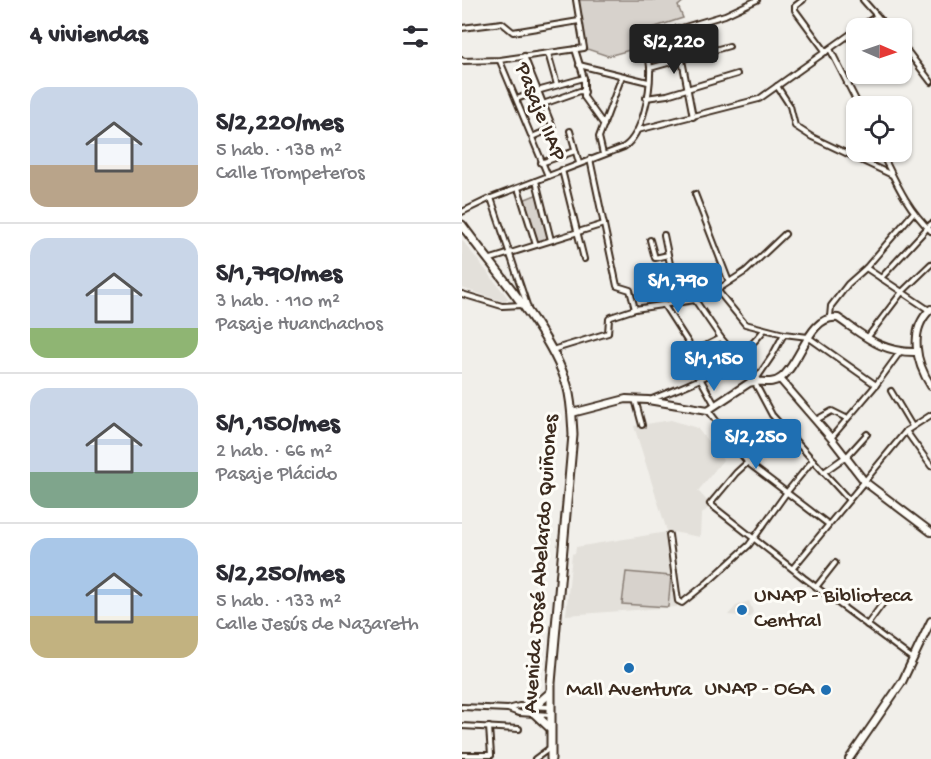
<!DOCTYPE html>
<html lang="es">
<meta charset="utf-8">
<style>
:root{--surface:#fff;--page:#f7f7f7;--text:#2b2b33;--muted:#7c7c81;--line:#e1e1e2;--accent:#1f6fb2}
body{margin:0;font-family:"Gochi Hand",sans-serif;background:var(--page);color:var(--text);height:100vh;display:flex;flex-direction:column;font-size:22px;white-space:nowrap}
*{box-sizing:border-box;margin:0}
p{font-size:20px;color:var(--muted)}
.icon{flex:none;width:33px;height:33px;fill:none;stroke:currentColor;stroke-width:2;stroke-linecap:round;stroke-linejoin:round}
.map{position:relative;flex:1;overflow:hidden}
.sheet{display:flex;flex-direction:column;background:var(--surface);width:462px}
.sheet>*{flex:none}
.needle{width:39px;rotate:92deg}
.tools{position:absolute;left:384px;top:18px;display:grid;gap:12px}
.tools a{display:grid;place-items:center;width:66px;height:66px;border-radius:12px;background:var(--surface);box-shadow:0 2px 4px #0004;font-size:30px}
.price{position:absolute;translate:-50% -51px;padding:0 14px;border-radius:6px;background:var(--accent);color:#fff;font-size:20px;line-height:39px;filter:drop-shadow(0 2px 3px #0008)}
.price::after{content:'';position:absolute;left:50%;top:36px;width:18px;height:14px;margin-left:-9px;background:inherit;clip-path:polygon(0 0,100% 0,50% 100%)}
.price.current{background:#222;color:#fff}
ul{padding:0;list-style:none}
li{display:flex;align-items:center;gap:18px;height:150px;padding:0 30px}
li+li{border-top:2px solid var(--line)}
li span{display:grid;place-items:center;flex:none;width:168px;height:120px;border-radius:18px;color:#555}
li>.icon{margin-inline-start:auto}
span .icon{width:72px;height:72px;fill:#fffc;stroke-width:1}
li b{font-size:26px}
h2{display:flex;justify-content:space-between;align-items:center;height:72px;padding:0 30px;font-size:26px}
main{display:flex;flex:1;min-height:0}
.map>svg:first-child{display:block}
.built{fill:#e3e0da}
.green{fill:#d7d2cc;stroke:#897e75;stroke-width:1.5}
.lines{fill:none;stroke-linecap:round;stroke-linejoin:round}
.street-casing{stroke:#3b2a1e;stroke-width:8}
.secondary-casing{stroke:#3b2a1e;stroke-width:10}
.primary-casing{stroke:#3b2a1e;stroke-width:11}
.street{stroke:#fdfcf7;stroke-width:4}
.secondary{stroke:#fdfcf7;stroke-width:6}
.primary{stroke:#fdfcf7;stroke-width:7}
.poi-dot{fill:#1f6fb2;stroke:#fdfcf7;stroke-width:2}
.labels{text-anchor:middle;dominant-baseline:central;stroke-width:6;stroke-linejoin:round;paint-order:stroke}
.street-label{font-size:22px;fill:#3b2a1e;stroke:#fdfcf7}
.poi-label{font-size:22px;fill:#3b2a1e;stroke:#fdfcf7;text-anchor:start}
</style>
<main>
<section class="sheet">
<h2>4 viviendas<svg class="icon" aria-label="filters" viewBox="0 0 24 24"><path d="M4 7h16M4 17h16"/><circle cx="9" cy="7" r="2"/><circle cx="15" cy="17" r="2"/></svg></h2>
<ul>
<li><span style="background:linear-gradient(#c9d6e8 65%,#b9a48a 0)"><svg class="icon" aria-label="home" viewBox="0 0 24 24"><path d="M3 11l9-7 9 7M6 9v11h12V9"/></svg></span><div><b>S/2,220/mes</b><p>5 hab. · 138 m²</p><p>Calle Trompeteros</p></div></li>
<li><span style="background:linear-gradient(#c9d6e8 75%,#8fb573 0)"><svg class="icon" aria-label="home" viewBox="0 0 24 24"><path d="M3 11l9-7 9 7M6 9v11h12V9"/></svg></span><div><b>S/1,790/mes</b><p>3 hab. · 110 m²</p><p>Pasaje Huanchachos</p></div></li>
<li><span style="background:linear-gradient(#c9d6e8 70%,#7fa58c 0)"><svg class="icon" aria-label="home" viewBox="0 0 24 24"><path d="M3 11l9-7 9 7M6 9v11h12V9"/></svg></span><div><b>S/1,150/mes</b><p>2 hab. · 66 m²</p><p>Pasaje Plácido</p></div></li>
<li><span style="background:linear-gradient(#a9c7e8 65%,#c2b280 0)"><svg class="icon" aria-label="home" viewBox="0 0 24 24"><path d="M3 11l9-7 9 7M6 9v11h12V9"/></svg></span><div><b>S/2,250/mes</b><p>5 hab. · 133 m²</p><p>Calle Jesús de Nazareth</p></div></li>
</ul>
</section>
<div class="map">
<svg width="469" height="759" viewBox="0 0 469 759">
<rect width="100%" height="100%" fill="#f1efea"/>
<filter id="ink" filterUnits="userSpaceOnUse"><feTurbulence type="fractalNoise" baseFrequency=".0167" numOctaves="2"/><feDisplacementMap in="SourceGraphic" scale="12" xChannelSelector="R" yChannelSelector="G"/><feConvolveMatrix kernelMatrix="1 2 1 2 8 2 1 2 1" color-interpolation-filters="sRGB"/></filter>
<g filter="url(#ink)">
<!-- built -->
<g class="built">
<polygon points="0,240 46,298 43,302 0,288"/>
<polygon points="209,420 235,428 261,460 236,491 249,505 239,515 238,537 205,531 172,426"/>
<polygon points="205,532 215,607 104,615 110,554 113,553 114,547"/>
<polygon points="287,601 291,612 288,617 266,615 274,606"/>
</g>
<!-- green -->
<g class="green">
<polygon points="113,0 223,0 216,6 221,18 184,30 168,41 168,50 146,56 122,48"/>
<polygon points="76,194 88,239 74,244 61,200"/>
<polygon points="164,572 209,576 206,607 160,604"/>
</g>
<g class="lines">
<!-- street casing -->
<g class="street-casing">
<g id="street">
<polyline points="341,0 333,6 333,10 364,52"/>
<polyline points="401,0 426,28"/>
<polyline points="0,28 40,23 51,32 117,21"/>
<polyline points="216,28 220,60 231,117"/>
<polyline points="396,28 415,16"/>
<polyline points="440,44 469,82"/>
<polyline points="113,49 122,78 122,97 142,125"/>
<polyline points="368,49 397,106"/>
<polyline points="86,53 95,85"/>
<polyline points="62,56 91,128 70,137"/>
<polyline points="0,60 0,61 38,60 122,48 114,0"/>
<polyline points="38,61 86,176"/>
<polyline points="117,65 186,82"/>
<polyline points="188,68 267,46"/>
<polyline points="385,84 402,74"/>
<polyline points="315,86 328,106 333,126 350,137 430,175"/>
<polyline points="184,98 205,95 275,74"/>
<polyline points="55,99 75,91 122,78"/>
<polyline points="81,104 118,91 123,92"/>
<polyline points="176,130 297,99 394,30"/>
<polyline points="108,131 117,163"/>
<path d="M419,152C434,182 444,207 469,231"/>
<polyline points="141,154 137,137 160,76"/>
<polyline points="128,159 155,286 168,290 173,309"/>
<polyline points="79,163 113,151"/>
<polyline points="100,170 122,259"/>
<polyline points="74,181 89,240"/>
<polyline points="56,188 74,245"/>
<polyline points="233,194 267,282"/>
<polyline points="29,198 66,308"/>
<path d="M0,212L29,198L162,147C181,134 189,90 188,67C187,58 185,48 183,39L263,15L295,0"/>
<polyline points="202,235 216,303"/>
<polyline points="188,240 193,258 206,255"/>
<polyline points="26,260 142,224"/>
<polyline points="404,268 467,310"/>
<polyline points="419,278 469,224"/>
<polyline points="256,291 283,324 322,334 346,337 414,385"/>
<polyline points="0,294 40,306 60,305"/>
<polyline points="233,300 259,338 286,370 310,415 387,500"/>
<polyline points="202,305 231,350 233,351 259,338"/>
<polyline points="368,317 369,306 386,284 404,268 451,213"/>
<polyline points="405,338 440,292 469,264"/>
<polyline points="90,350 146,333 147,319 149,317 173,309 233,300 255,290 284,271 323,234"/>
<polyline points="239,380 253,405"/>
<polyline points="293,381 310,356 322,334"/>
<polyline points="429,391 450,426"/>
<polyline points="173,399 180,425"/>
<path d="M190,399C232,383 274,367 302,330"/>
<polyline points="246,410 286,463 366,524"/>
<polyline points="354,420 370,411 384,418"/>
<polyline points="323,428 274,473 248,504 342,578 451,659"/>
<polyline points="444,431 469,466"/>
<polyline points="369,438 414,385 438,352"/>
<polyline points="362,472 386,455 405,434"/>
<polyline points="207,535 216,601 220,603 246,582 287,545 325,492 351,460"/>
<polyline points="331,568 444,431 469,415"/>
<polyline points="355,586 373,563"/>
<polyline points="405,625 424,599"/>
<polyline points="0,707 46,709 57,713 88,715"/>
<polyline points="46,709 57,706 88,707"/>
<polyline points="0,726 57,729"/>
<polyline points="27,727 29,755"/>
<polyline points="0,755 29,755"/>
<polyline points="73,759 88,748"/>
</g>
</g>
<!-- secondary casing -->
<g class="secondary-casing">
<g id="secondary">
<path d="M469,309C446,330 454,363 469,386"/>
<polyline points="318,379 369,438 403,482 469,532"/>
<path d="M110,413L164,399L186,400L246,410L287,383C298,379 308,386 319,378C339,363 347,314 376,318C404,337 420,353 455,352"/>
<polyline points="387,759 440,682 469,621"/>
</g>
</g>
<!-- primary casing -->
<g class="primary-casing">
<g id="primary">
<path d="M0,225C34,272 88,330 105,385C110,402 110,418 111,435L89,683V759"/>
<polyline points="73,706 88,693"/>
<polyline points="73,714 87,727"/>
</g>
</g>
<!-- street -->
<use href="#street" class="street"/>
<!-- secondary -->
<use href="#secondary" class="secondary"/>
<!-- primary -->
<use href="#primary" class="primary"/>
</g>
</g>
<!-- markers -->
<g class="poi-dot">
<circle cx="280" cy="610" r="6"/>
<circle cx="167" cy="668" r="6"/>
<circle cx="364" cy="690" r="6"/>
</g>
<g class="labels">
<!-- street labels -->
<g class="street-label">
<text transform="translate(77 112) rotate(68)">Pasaje IIAP</text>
<text transform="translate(80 564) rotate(-86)">Avenida José Abelardo Quiñones</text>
</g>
<!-- poi labels -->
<g class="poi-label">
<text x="292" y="597">UNAP - Biblioteca<tspan x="292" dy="25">Central</tspan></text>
<text x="352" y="690" text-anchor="end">UNAP - OGA</text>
<text x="167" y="691" text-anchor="middle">Mall Aventura</text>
</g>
</g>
</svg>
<div class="tools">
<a><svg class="needle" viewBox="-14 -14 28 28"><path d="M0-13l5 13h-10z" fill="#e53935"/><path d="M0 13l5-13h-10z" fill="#7c7c81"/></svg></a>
<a><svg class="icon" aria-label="locate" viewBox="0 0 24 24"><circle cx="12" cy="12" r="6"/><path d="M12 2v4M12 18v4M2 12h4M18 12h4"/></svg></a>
</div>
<b class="price current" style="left:212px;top:75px">S/2,220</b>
<b class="price" style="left:216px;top:314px">S/1,790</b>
<b class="price" style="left:252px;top:392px">S/1,150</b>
<b class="price" style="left:294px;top:470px">S/2,250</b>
</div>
</main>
